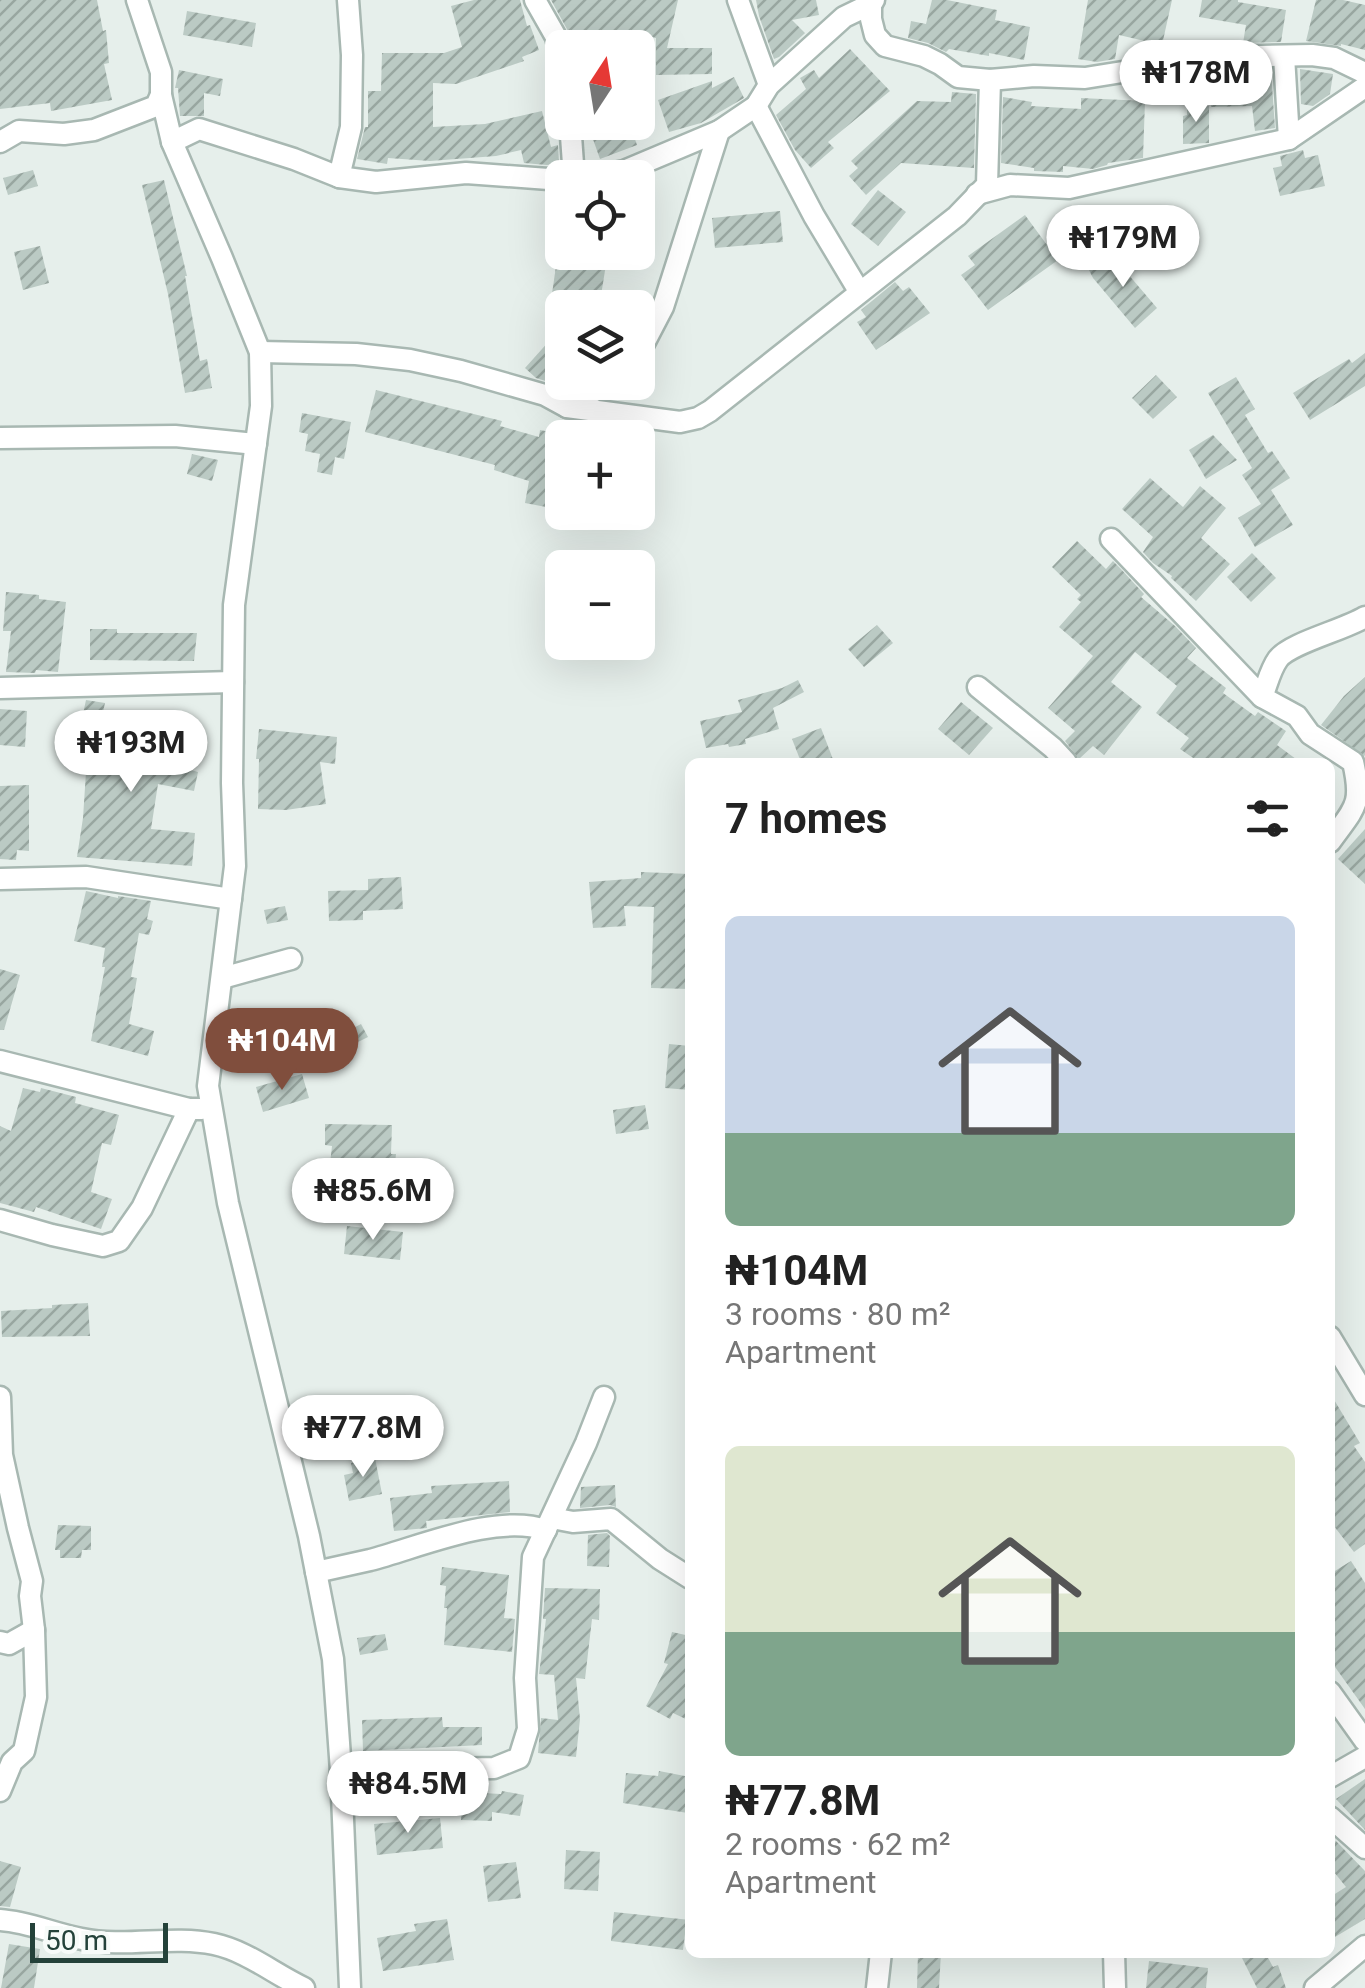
<!DOCTYPE html>
<meta charset="utf-8">
<style>
:root{--surface:#fff;--page:#f2f2f2;--text:#222;--muted:#767676;--accent:#804e3d}
body{margin:0;font-family:Roboto,sans-serif;background:var(--page);color:var(--text);height:100vh;display:flex;flex-direction:column;font-size:38px;white-space:nowrap}
*{box-sizing:border-box;margin:0}
p{font-size:32px;color:var(--muted)}
.icon{flex:none;width:55px;height:55px;fill:none;stroke:currentColor;stroke-width:2;stroke-linecap:round;stroke-linejoin:round}
.map{position:relative;flex:1;overflow:hidden}
.panel{position:absolute;left:685px;top:758px;width:650px;height:1200px;display:flex;flex-direction:column;background:var(--surface);border-radius:15px;box-shadow:0 10px 40px #0002}
.panel>*{flex:none}
.needle{width:65px;rotate:12deg}
.fabs{position:absolute;left:545px;top:30px;display:grid;gap:20px}
.fabs a{display:grid;place-items:center;width:110px;height:110px;border-radius:15px;background:var(--surface);box-shadow:0 10px 40px #0002;font-size:50px}
.scale{position:absolute;left:30px;bottom:25px;width:138px;box-sizing:border-box;padding-left:10px;border:5px solid #24423a;border-top:0;font-size:28px;line-height:35px;white-space:nowrap;color:#24423a;-webkit-text-stroke:8px #f7fbf9;paint-order:stroke}
.price{position:absolute;translate:-50% -85px;padding:0 22px;border-radius:35px;background:#fff;color:#222;font-size:32px;line-height:65px;filter:drop-shadow(0 2px 5px #0008)}
.price::after{content:'';position:absolute;left:50%;top:60px;width:30px;height:22px;margin-left:-15px;background:inherit;clip-path:polygon(0 0,100% 0,50% 100%)}
.price.selected{background:var(--accent);color:#fff}
ul{padding:0;list-style:none}
li{display:grid;align-content:center;gap:20px;height:530px;padding:0 40px}
li span{display:grid;place-items:center;height:310px;border-radius:15px;color:#555}
li>.icon{margin-inline-start:auto}
span .icon{width:180px;height:180px;fill:#fffc;stroke-width:1}
li b{font-size:42px}
h2{display:flex;justify-content:space-between;align-items:center;height:120px;padding:0 40px;font-size:42px}
.map>svg:first-child{display:block}
.building{fill:url(#building-hatch)}
.lines{fill:none;stroke-linecap:round;stroke-linejoin:round}
.minor-casing{stroke:#a8b8b2;stroke-width:25}
.minor{stroke:#fff;stroke-width:20}
</style>
<div class="map">
<svg width="1365" height="1988" viewBox="0 0 1365 1988">
<defs>
<pattern id="building-hatch" width="6" height="6" patternUnits="userSpaceOnUse" patternTransform="scale(2.5)"><rect width="6" height="6" fill="#bbcac4"/><path d="M-1 1l2-2M0 6l6-6M5 7l2-2" fill="none" stroke="#98a6a0"/></pattern>
</defs>
<rect width="100%" height="100%" fill="#e6efeb"/>
<!-- building -->
<g class="building">
<polygon points="0,0 97,0 103,31 106,30 109,63 104,64 112,100 51,111 50,103 0,109"/>
<polygon points="474,0 520,0 527,26 530,25 539,50 522,57 524,61 456,84 433,83 433,127 485,124 542,111 551,147 558,145 559,163 547,165 524,163 521,150 496,156 430,161 388,158 387,164 357,159 365,127 368,127 368,91 381,91 382,53 444,53 462,47 451,6"/>
<polygon points="551,0 678,0 667,48 712,48 712,74 656,75 656,38 630,32 609,36 611,48 573,48 568,31"/>
<polygon points="756,0 816,0 819,15 792,20 805,33 779,57 774,59 759,16"/>
<polygon points="932,0 947,0 997,10 995,20 1030,27 1024,60 989,53 989,56 949,49 946,52 928,43 908,38 911,21 926,24"/>
<polygon points="1088,0 1172,0 1162,45 1119,35 1115,59 1097,62 1078,59"/>
<polygon points="1202,0 1238,0 1238,2 1286,10 1281,42 1243,43 1246,25 1199,17"/>
<polygon points="1316,0 1343,0 1365,5 1365,50 1341,44 1341,46 1306,41"/>
<polygon points="187,11 256,23 252,47 183,35"/>
<polygon points="850,49 890,91 828,142 834,148 811,168 795,150 776,115 806,89 800,78 814,70 819,78"/>
<polygon points="1300,69 1333,74 1330,94 1313,106 1301,104"/>
<polygon points="179,70 223,79 220,96 204,93 204,116 180,116 178,88 175,88"/>
<polygon points="1247,70 1271,70 1275,128 1255,131 1252,106 1211,107 1210,72"/>
<polygon points="734,77 744,98 701,123 669,132 658,100 712,81 712,88"/>
<polygon points="952,92 976,94 974,168 901,163 866,195 849,176 858,168 851,161 917,101 951,102"/>
<polygon points="1003,97 1032,102 1031,106 1081,109 1081,98 1145,101 1143,158 1108,163 1107,165 1093,169 1063,166 1063,172 1034,171 1034,168 1001,163"/>
<polygon points="1187,106 1209,106 1209,143 1183,144 1183,116 1187,115"/>
<polygon points="606,122 629,122 637,145 600,159 589,128"/>
<polygon points="1303,150 1305,158 1318,155 1325,186 1280,196 1273,168 1282,166 1280,156"/>
<polygon points="33,170 38,186 8,195 3,178"/>
<polygon points="164,180 187,276 185,276 200,361 207,359 212,388 185,393 168,294 142,185"/>
<polygon points="878,190 906,212 878,246 851,224"/>
<polygon points="780,211 783,242 715,248 712,218"/>
<polygon points="1100,212 1106,225 1078,246 1069,227"/>
<polygon points="1025,215 1058,260 988,310 961,275 975,265 968,256"/>
<polygon points="40,246 49,283 23,290 14,252"/>
<polygon points="558,252 608,252 599,308 550,308"/>
<polygon points="1110,253 1157,308 1135,328 1093,278 1089,270"/>
<polygon points="895,282 903,291 909,287 930,313 876,350 857,322 866,317 861,310"/>
<polygon points="559,330 555,359 558,359 552,383 536,378 525,368"/>
<polygon points="1365,353 1365,386 1310,420 1293,393 1349,359 1352,363"/>
<polygon points="1156,375 1177,397 1153,419 1132,398"/>
<polygon points="1236,377 1255,409 1245,415 1268,453 1272,451 1290,478 1271,490 1293,525 1255,547 1238,518 1261,504 1242,475 1252,468 1208,393"/>
<polygon points="376,390 502,421 500,426 539,437 540,430 562,434 562,510 525,503 529,481 494,470 495,465 365,432"/>
<polygon points="302,413 351,422 344,459 335,457 332,475 317,472 320,454 305,451 308,434 299,432"/>
<polygon points="1213,435 1237,460 1206,479 1189,450"/>
<polygon points="192,454 218,460 212,481 187,474"/>
<polygon points="1150,478 1183,507 1200,486 1226,508 1201,538 1230,564 1196,601 1171,578 1172,576 1153,563 1143,552 1153,537 1122,509"/>
<polygon points="1077,541 1106,569 1113,561 1120,568 1144,594 1141,597 1175,626 1196,648 1187,658 1226,688 1223,693 1255,716 1258,712 1286,731 1277,745 1300,762 1199,762 1180,749 1189,738 1156,713 1177,686 1135,652 1111,682 1142,707 1104,755 1093,746 1079,759 1065,741 1075,731 1048,708 1093,656 1059,627 1081,602 1077,599 1081,595 1052,567"/>
<polygon points="1252,553 1276,578 1251,602 1227,577"/>
<polygon points="6,592 39,595 39,599 66,602 58,672 36,670 35,673 6,672 11,631 3,631"/>
<polygon points="877,625 893,643 864,667 848,649"/>
<polygon points="90,629 117,629 117,633 197,633 194,661 90,660"/>
<polygon points="1365,677 1365,756 1321,725 1344,696"/>
<polygon points="798,680 804,692 773,708 779,729 745,739 746,744 729,747 728,744 706,748 700,721 742,712 738,700 782,688"/>
<polygon points="86,700 105,703 99,730 117,731 117,733 195,748 191,770 198,772 194,791 158,784 151,829 195,833 192,866 77,857 83,818 86,772 84,772 86,724 81,723"/>
<polygon points="961,702 993,728 969,755 938,729"/>
<polygon points="0,709 27,711 25,747 0,745"/>
<polygon points="821,728 834,762 801,762 792,739"/>
<polygon points="259,729 337,737 335,764 320,762 326,804 286,810 258,809 259,759 256,759"/>
<polygon points="29,785 29,851 17,850 16,860 0,859 0,786"/>
<polygon points="1365,829 1365,884 1338,859"/>
<polygon points="641,872 690,874 690,989 651,988 654,907 624,906 626,926 593,928 589,882 641,878"/>
<polygon points="401,877 403,909 363,911 363,920 329,921 328,891 368,890 368,879"/>
<polygon points="86,891 118,898 118,896 151,901 147,919 153,921 149,935 139,933 131,977 137,978 129,1024 154,1031 148,1056 91,1041 105,967 102,967 105,948 74,941"/>
<polygon points="285,906 288,920 267,924 264,910"/>
<polygon points="0,969 20,975 4,1030 0,1030"/>
<polygon points="361,1024 368,1037 346,1048 340,1035"/>
<polygon points="669,1044 690,1046 690,1090 665,1088"/>
<polygon points="302,1074 309,1098 263,1112 256,1087"/>
<polygon points="23,1088 40,1092 41,1088 76,1097 75,1103 119,1115 111,1145 102,1143 91,1192 112,1199 101,1229 36,1207 34,1212 0,1203 0,1126 11,1131"/>
<polygon points="645,1105 649,1129 616,1134 613,1110"/>
<polygon points="325,1124 392,1125 391,1154 396,1154 394,1172 370,1169 369,1183 344,1181 345,1166 330,1164 332,1146 325,1145"/>
<polygon points="347,1226 403,1232 400,1260 344,1254"/>
<polygon points="88,1303 90,1336 2,1337 1,1311 52,1308 52,1305"/>
<polygon points="1330,1393 1360,1443 1354,1446 1365,1462 1365,1544 1354,1552 1330,1521 1330,1470 1335,1466 1330,1458"/>
<polygon points="375,1458 382,1494 349,1501 344,1475 353,1473 351,1463"/>
<polygon points="509,1481 510,1512 426,1521 427,1528 394,1531 390,1498 432,1493 431,1486"/>
<polygon points="615,1485 616,1507 610,1505 580,1508 581,1487"/>
<polygon points="58,1525 91,1526 91,1550 82,1550 81,1558 60,1558 60,1550 55,1550"/>
<polygon points="607,1533 610,1536 609,1567 587,1566 588,1535"/>
<polygon points="1351,1561 1365,1583 1365,1709 1330,1660 1330,1574"/>
<polygon points="442,1567 509,1575 504,1618 515,1619 512,1652 444,1645 447,1608 444,1608 446,1586 440,1585"/>
<polygon points="545,1588 600,1589 599,1620 592,1619 585,1679 576,1678 580,1719 576,1757 538,1753 541,1718 558,1720 554,1675 539,1674 546,1619 543,1619"/>
<polygon points="672,1632 690,1636 690,1721 673,1713 670,1719 646,1706 668,1664 664,1663"/>
<polygon points="385,1634 388,1650 360,1655 357,1638"/>
<polygon points="442,1717 443,1727 482,1727 482,1745 363,1751 362,1720"/>
<polygon points="659,1771 690,1777 688,1813 623,1803 626,1773 658,1776"/>
<polygon points="1365,1779 1365,1830 1336,1799"/>
<polygon points="502,1791 524,1795 520,1816 492,1812 492,1821 461,1820 463,1792 501,1794"/>
<polygon points="440,1818 443,1848 377,1855 374,1824"/>
<polygon points="1336,1841 1365,1871 1365,1919 1330,1940 1330,1897 1346,1887 1330,1867 1330,1845"/>
<polygon points="566,1850 600,1852 598,1891 564,1889"/>
<polygon points="0,1861 21,1867 10,1907 0,1906"/>
<polygon points="516,1862 521,1898 488,1902 483,1866"/>
<polygon points="614,1912 690,1920 690,1935 685,1934 683,1950 611,1941"/>
<polygon points="447,1919 454,1960 383,1971 377,1938 416,1931 414,1924"/>
<polygon points="9,1944 40,1949 34,1988 1,1988"/>
<polygon points="918,1952 941,1952 939,1988 917,1988"/>
<polygon points="1239,1952 1265,1952 1273,1967 1278,1965 1286,1988 1257,1988"/>
<polygon points="1149,1961 1208,1968 1206,1988 1146,1988"/>
</g>
<g class="lines">
<!-- minor casing -->
<g class="minor-casing">
<g id="minor">
<polyline points="137,0 161,72 161,95 172,142 222,258 260,352 261,406 234,605 232,783 235,866 208,1086 228,1203 309,1536 333,1659 341,1771 350,1988"/>
<polyline points="535,0 556,37 562,62"/>
<polyline points="738,0 769,85"/>
<polyline points="871,4 871,19 875,35 885,46 924,56 940,64 958,77 990,80 1034,76 1085,78 1216,57 1312,55 1334,58 1365,73"/>
<polyline points="1284,56 1289,139"/>
<polyline points="756,106 814,216 859,291"/>
<polyline points="570,122 574,178"/>
<polyline points="0,142 19,131 64,134 94,130 156,106 161,95"/>
<polyline points="172,142 199,129 294,159 339,177 376,182 466,173 562,180"/>
<polyline points="339,177 351,127 352,55 348,0"/>
<polyline points="590,178 624,171 719,131 756,106 769,85 844,17 871,4 874,0"/>
<polyline points="977,194 1010,185 1069,188 1289,139 1365,87"/>
<polyline points="260,352 356,354 410,360 461,371 545,395 567,407 610,382"/>
<polyline points="638,355 663,307 719,131"/>
<polyline points="567,407 680,422 698,418 710,411 957,216 987,185 990,80"/>
<polyline points="0,438 175,436 256,444"/>
<polyline points="1111,539 1262,697"/>
<polyline points="978,687 1053,748 1066,762"/>
<polyline points="0,688 233,682"/>
<path d="M1330,842C1355,807 1363,805 1353,762L1310,734L1297,716L1262,697C1267,685 1270,670 1278,659C1290,643 1344,630 1365,617"/>
<polyline points="0,879 86,877 231,899"/>
<polyline points="222,978 291,959"/>
<polyline points="0,1061 189,1109 202,1109"/>
<polyline points="0,1220 52,1235 103,1246 119,1241 142,1208 189,1109"/>
<polyline points="1330,1337 1365,1395"/>
<polyline points="0,1397 2,1455 18,1528 32,1581 30,1596 34,1630 36,1697 24,1751 12,1762 0,1791"/>
<polyline points="552,1518 573,1522 611,1519 660,1559 690,1578"/>
<path d="M316,1572C334,1568 352,1564 370,1560C420,1547 496,1513 546,1530"/>
<polyline points="0,1642 9,1644 34,1630"/>
<polyline points="1330,1692 1365,1741"/>
<polyline points="341,1771 494,1768 519,1758 528,1729 525,1678 533,1557 586,1443 604,1397"/>
<polyline points="1330,1777 1365,1757"/>
<polyline points="1330,1817 1365,1848"/>
<path d="M0,1920C29,1922 54,1934 82,1939C126,1948 171,1935 214,1944C247,1951 274,1974 304,1988"/>
<polyline points="1114,1952 1115,1988"/>
<polyline points="877,1988 881,1952"/>
<polyline points="1315,1988 1365,1946"/>
</g>
</g>
<!-- minor -->
<use href="#minor" class="minor"/>
</g>
</svg>
<div class="fabs">
<a><svg class="needle" viewBox="-14 -14 28 28"><path d="M0-13l5 13h-10z" fill="#e53935"/><path d="M0 13l5-13h-10z" fill="#767676"/></svg></a>
<a><svg class="icon" aria-label="locate" viewBox="0 0 24 24"><circle cx="12" cy="12" r="6"/><path d="M12 2v4M12 18v4M2 12h4M18 12h4"/></svg></a>
<a><svg class="icon" aria-label="layers" viewBox="0 0 24 24"><path d="M12 4l9 5-9 5-9-5zM3 14l9 5 9-5"/></svg></a>
<a>+</a>
<a>−</a>
</div>
<div class="scale">50 m</div>
<b class="price" style="left:1196px;top:125px">₦178M</b>
<b class="price" style="left:1123px;top:290px">₦179M</b>
<b class="price" style="left:131px;top:795px">₦193M</b>
<b class="price selected" style="left:282px;top:1093px">₦104M</b>
<b class="price" style="left:373px;top:1243px">₦85.6M</b>
<b class="price" style="left:363px;top:1480px">₦77.8M</b>
<b class="price" style="left:408px;top:1836px">₦84.5M</b>
<section class="panel">
<h2>7 homes<svg class="icon" aria-label="filters" viewBox="0 0 24 24"><path d="M4 7h16M4 17h16"/><circle cx="9" cy="7" r="2"/><circle cx="15" cy="17" r="2"/></svg></h2>
<ul>
<li><span style="background:linear-gradient(#c9d6e8 70%,#7fa58c 0)"><svg class="icon" aria-label="home" viewBox="0 0 24 24"><path d="M3 11l9-7 9 7M6 9v11h12V9"/></svg></span><div><b>₦104M</b><p>3 rooms · 80 m²</p><p>Apartment</p></div></li>
<li><span style="background:linear-gradient(#dfe7d0 60%,#7fa58c 0)"><svg class="icon" aria-label="home" viewBox="0 0 24 24"><path d="M3 11l9-7 9 7M6 9v11h12V9"/></svg></span><div><b>₦77.8M</b><p>2 rooms · 62 m²</p><p>Apartment</p></div></li>
</ul>
</section>
</div>
